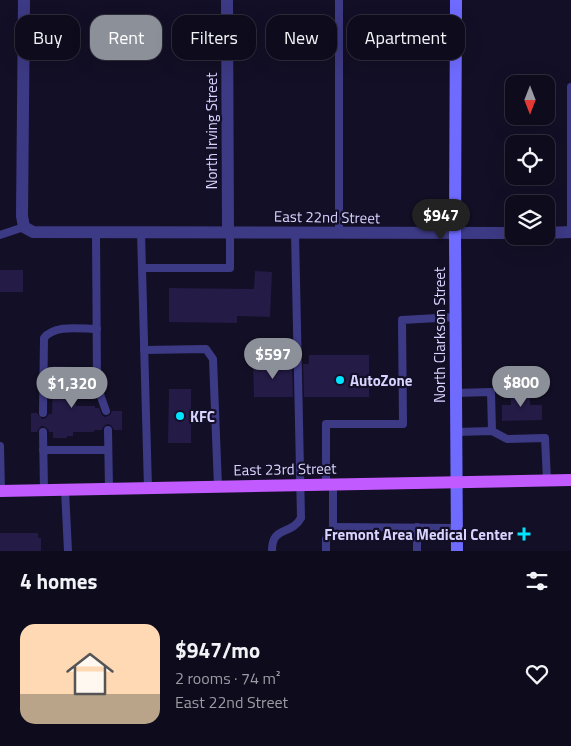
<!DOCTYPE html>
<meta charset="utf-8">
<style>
:root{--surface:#0e0b1c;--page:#1c1929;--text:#f1f3f6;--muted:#9b9ba3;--line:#2e2b3b;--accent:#8c9099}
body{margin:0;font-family:"Titillium Web",sans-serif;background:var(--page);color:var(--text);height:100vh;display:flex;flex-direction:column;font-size:19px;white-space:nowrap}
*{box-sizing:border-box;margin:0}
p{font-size:16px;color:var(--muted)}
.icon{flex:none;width:28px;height:28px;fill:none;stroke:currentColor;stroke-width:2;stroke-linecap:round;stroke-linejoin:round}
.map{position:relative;height:551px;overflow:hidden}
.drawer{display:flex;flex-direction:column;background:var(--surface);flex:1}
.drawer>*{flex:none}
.guide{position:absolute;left:15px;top:15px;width:541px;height:45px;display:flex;gap:10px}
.needle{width:32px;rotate:180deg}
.controls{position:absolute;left:505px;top:75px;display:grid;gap:10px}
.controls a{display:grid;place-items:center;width:50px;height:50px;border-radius:10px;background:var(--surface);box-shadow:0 5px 20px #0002,0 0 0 1px var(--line);font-size:25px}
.price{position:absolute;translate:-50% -42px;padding:0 11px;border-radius:18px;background:var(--accent);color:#fff;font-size:16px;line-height:32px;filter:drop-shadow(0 1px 2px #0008)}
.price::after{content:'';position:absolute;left:50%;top:30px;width:15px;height:11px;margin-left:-8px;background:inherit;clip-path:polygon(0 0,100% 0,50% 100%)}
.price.active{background:#222;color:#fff}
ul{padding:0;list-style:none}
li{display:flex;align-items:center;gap:15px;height:125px;padding:0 20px}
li+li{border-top:1px solid var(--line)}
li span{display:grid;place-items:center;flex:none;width:140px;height:100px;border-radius:15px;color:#555}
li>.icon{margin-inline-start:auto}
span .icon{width:60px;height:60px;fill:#fffc;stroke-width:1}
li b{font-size:21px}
h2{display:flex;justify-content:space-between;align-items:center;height:60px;padding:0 20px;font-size:21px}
.tag{padding:0 18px;border-radius:15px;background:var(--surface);box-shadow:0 5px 20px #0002,0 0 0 1px var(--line);font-size:18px;line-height:45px}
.tag.active{background:var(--accent);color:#fff}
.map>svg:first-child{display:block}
.building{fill:#241b47}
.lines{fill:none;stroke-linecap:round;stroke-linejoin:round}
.lane{stroke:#3d3a85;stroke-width:8}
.street{stroke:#3d3a85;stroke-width:12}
.secondary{stroke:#6f6bff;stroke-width:12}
.primary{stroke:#c25bff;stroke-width:12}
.poi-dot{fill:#00e5ff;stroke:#130f26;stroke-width:2}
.labels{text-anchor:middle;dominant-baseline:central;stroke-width:4.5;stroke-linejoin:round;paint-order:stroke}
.street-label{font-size:15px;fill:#d9d4ff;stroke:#130f26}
.poi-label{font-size:15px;font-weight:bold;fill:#d9d4ff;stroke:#130f26;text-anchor:start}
</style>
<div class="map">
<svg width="571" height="551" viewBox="0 0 571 551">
<rect width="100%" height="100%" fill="#130f26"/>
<!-- building -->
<g class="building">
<rect x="0" y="270" width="23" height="22"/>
<polygon points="255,271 272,272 270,317 237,316 237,323 169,322 169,288 254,289"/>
<polygon points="309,355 369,355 369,397 304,397 303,364 309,364"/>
<polygon points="253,364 292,364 293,397 254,397"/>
<polygon points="53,366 77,367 76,406 95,406 95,408 99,408 102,415 105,417 110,415 112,411 122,411 122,430 114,430 111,425 107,424 103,427 102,430 94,430 94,432 73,432 73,436 67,436 67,438 53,438 53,432 49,432 48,429 43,426 40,427 37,432 31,432 31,413 37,413 42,419 46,418 49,414 52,414"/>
<polygon points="169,389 191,389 191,443 168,443"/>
<polygon points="530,389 530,405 542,405 542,420 502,421 502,405 511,405 510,390"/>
<polygon points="0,533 38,533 38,538 41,538 41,551 0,551"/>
</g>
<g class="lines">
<!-- lane -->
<g class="lane">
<polyline points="96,232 97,382 101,397 106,411"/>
<polyline points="141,232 148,488"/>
<polyline points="571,232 571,87"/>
<polyline points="339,234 339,0"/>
<polyline points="0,235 24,227"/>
<polyline points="142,268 230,268 230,232"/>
<polyline points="144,350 206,349 213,359 218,487"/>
<polyline points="455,393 491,392 492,431"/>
<path d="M43,413L44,338C55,324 81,329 97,329"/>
<polyline points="108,430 109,489"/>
<polyline points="43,432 44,490"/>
<polyline points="456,432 492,431 507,439 545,438 547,480"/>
<polyline points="0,446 1,491"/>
<polyline points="43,450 108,450"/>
<polyline points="326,485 326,424 403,424 402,320 455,317"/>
<polyline points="65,490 68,551"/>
<polyline points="333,527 457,528"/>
<polyline points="417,527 417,551"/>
<path d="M272,551C272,525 291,536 301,518L295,233"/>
<polyline points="326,551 326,539 333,527 333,485"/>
</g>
<!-- street -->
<g class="street">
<polyline points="24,0 22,216 24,227 33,232 514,233"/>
<polyline points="227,0 228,232"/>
<polyline points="546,233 571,232"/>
</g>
<!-- secondary -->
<polyline class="secondary" points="456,0 455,234 457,551"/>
<!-- primary -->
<polyline class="primary" points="0,491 571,480"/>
</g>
<!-- markers -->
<g class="poi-dot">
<circle cx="340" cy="380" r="5"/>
<circle cx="180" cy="416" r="5"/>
<path d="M521.5 526.5h5v5h5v5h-5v5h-5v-5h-5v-5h5z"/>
</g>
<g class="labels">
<!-- street labels -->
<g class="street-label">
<text transform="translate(211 131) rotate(-90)">North Irving Street</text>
<text transform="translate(327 217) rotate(1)">East 22nd Street</text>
<text transform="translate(439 335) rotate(-90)">North Clarkson Street</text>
<text transform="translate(285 469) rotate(-1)">East 23rd Street</text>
</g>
<!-- poi labels -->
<g class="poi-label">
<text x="350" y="380">AutoZone</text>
<text x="190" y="416">KFC</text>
<text x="513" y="534" text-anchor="end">Fremont Area Medical Center</text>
</g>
</g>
</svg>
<div class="controls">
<a><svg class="needle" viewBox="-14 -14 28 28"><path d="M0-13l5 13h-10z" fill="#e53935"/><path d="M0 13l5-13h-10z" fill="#9b9ba3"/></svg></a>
<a><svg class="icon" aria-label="locate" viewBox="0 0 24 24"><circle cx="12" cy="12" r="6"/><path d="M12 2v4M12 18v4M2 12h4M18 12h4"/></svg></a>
<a><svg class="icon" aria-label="layers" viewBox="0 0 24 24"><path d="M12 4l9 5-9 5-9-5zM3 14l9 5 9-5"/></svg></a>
</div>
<b class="price active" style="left:441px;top:241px">$947</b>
<b class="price" style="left:273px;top:380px">$597</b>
<b class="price" style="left:521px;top:408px">$800</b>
<b class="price" style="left:72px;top:409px">$1,320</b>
<div class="guide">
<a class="tag">Buy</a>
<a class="tag active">Rent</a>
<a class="tag">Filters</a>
<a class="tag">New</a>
<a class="tag">Apartment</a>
</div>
</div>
<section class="drawer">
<h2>4 homes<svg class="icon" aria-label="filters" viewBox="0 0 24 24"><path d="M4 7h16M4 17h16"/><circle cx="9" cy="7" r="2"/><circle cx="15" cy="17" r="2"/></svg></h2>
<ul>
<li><span style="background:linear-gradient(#ffd9b3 70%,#b9a48a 0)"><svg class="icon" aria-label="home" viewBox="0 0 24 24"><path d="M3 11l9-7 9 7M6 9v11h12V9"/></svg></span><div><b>$947/mo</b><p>2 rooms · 74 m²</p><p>East 22nd Street</p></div><svg class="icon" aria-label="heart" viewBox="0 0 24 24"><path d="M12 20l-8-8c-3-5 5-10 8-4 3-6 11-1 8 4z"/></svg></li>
</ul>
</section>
